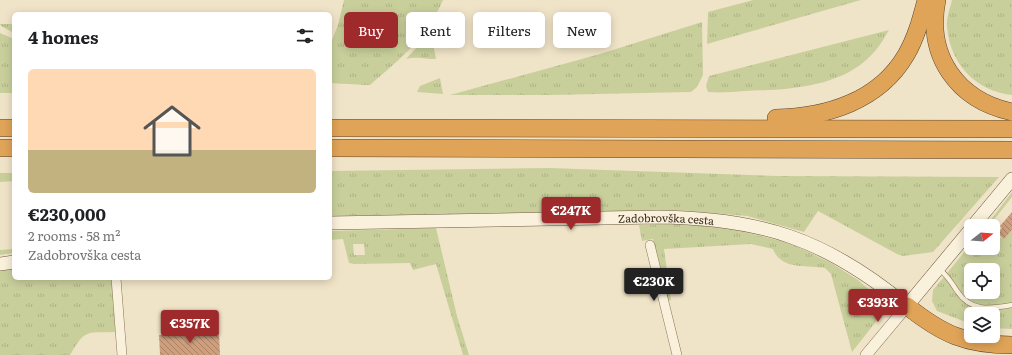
<!DOCTYPE html>
<meta charset="utf-8">
<style>
:root{--surface:#fff;--page:#f2f2f2;--text:#202124;--muted:#757577;--line:#e0e0e0;--accent:#9e2a2b}
body{margin:0;font-family:Literata,serif;background:var(--page);color:var(--text);height:100vh;display:flex;flex-direction:column;font-size:15px;white-space:nowrap}
*{box-sizing:border-box;margin:0}
p{font-size:13px;color:var(--muted)}
.icon{flex:none;width:22px;height:22px;fill:none;stroke:currentColor;stroke-width:2;stroke-linecap:round;stroke-linejoin:round}
.map{position:relative;flex:1;overflow:hidden}
.details{position:absolute;left:12px;top:12px;width:320px;height:268px;display:flex;flex-direction:column;background:var(--surface);border-radius:6px;box-shadow:0 2px 10px #0003}
.details>*{flex:none}
.top-card{position:absolute;left:344px;top:12px;width:380px;height:36px;display:flex;gap:8px}
.needle{width:26px;rotate:73deg}
.fabs{position:absolute;left:964px;top:219px;display:grid;gap:8px}
.fabs a{display:grid;place-items:center;width:36px;height:36px;border-radius:6px;background:var(--surface);box-shadow:0 2px 10px #0003;font-size:20px}
.price{position:absolute;translate:-50% -34px;padding:0 9px;border-radius:4px;background:var(--accent);color:#fff;font-size:13px;line-height:26px;filter:drop-shadow(0 1px 2px #0008)}
.price::after{content:'';position:absolute;left:50%;top:24px;width:12px;height:9px;margin-left:-6px;background:inherit;clip-path:polygon(0 0,100% 0,50% 100%)}
.price.active{background:#222;color:#fff}
ul{padding:0;list-style:none}
li{display:grid;align-content:center;gap:8px;height:212px;padding:0 16px}
li+li{border-top:1px solid var(--line)}
li span{display:grid;place-items:center;height:124px;border-radius:6px;color:#555}
li>.icon{margin-inline-start:auto}
span .icon{width:72px;height:72px;fill:#fffc;stroke-width:1}
li b{font-size:17px}
h2{display:flex;justify-content:space-between;align-items:center;height:48px;padding:0 16px;font-size:17px}
.tag{padding:0 14px;border-radius:6px;background:var(--surface);box-shadow:0 2px 10px #0003;font-size:14px;line-height:36px}
.tag.active{background:var(--accent);color:#fff}
.map>svg:first-child{display:block}
.grass{fill:url(#grass-tufts);fill-rule:evenodd}
.building{fill:url(#building-back-hatch)}
.lines{fill:none;stroke-linecap:round;stroke-linejoin:round}
.service-casing{stroke:#8d765c;stroke-width:5.5}
.minor-casing{stroke:#8d765c;stroke-width:10}
.tertiary-casing{stroke:#8d765c;stroke-width:12}
.secondary-casing{stroke:#6f573f;stroke-width:14}
.motorway-casing{stroke:#5b4430;stroke-width:18}
.service{stroke:#faf1dc;stroke-width:4.5}
.minor{stroke:#faf1dc;stroke-width:9}
.tertiary{stroke:#faf1dc;stroke-width:11}
.secondary{stroke:#faf1dc;stroke-width:13}
.motorway{stroke:#e0a458;stroke-width:17}
.labels{text-anchor:middle;dominant-baseline:central;stroke-width:4;stroke-linejoin:round;paint-order:stroke}
.street-label{font-size:11px;fill:#3d2e20;stroke:#f7eed8}
</style>
<div class="map">
<svg width="1012" height="355" viewBox="0 0 1012 355">
<defs>
<pattern id="grass-tufts" width="24" height="20" patternUnits="userSpaceOnUse"><rect width="24" height="20" fill="#c9cf9b"/><path d="M3 7l-1-3M5 7V3M7 7l1-3M15 17l-1-3M17 17v-4M19 17l1-3" fill="none" stroke="#aeb285"/></pattern>
<pattern id="building-back-hatch" width="6" height="6" patternUnits="userSpaceOnUse"><rect width="6" height="6" fill="#cf9f7d"/><path d="M-1 5l2 2M0 0l6 6M5-1l2 2" fill="none" stroke="#a98266"/></pattern>
</defs>
<rect width="100%" height="100%" fill="#f0e4c8"/>
<!-- grass -->
<g class="grass">
<path d="M344,0H443C426,39 401,58 370,85H365L330,83V45L338,25Z"/>
<polygon points="753,0 861,0 707,44 708,12"/>
<path d="M952,0H1012V95C976,91 950,64 947,27C946,19 950,8 952,0Z"/>
<polygon points="702,22 703,75 697,87 691,92 551,95 450,95 600,54"/>
<polygon points="0,24 14,24 14,33 1,26"/>
<path d="M889,30C882,42 876,52 865,61C834,88 784,90 745,91C733,92 720,93 708,92L706,86L709,76Z"/>
<path d="M431,32L436,59C425,59 417,56 406,59Z"/>
<polygon points="0,33 14,39 14,93 0,93"/>
<polygon points="440,78 443,94 417,92 420,86"/>
<polygon points="550,168 778,176 999,177 933,252 903,256 897,254 818,211 804,232 747,216 676,210 330,216 330,171"/>
<polygon points="0,173 14,173 14,181 0,182"/>
<polygon points="1012,192 1012,197 989,226 986,226"/>
<path d="M680,224L724,227L790,243L833,264L858,280L875,295L880,304L882,314L852,352L831,274L825,268C806,265 781,270 773,249L751,244L664,249L671,300L668,301L653,239L642,241L639,225Z"/>
<path d="M436,228L457,316L469,355H463L436,264L413,270L410,263L354,264L349,263L343,239L330,240V231ZM353,244H364L365,255H354Z"/>
<path d="M1012,230V329L993,328V314H971V324L937,311L932,301L933,290L971,244V248H993V245L995,246L1001,237L1004,239ZM971,270H993V292H971Z"/>
<polygon points="14,249 14,253 0,255 0,250"/>
<path d="M14,268V278H112L115,307V332C84,333 86,329 70,355H0V271Z"/>
</g>
<!-- building -->
<g class="building">
<polygon points="1012,212 1012,230 1004,239 997,233 1002,228 1000,226"/>
<polygon points="219,332 220,355 160,355 159,335"/>
</g>
<g class="lines">
<!-- service casing -->
<g class="service-casing">
<path id="service" d="M939,269C947,275 952,283 957,291C971,312 990,309 1012,305"/>
</g>
<!-- minor casing -->
<g class="minor-casing">
<g id="minor">
<polyline points="650,245 677,355"/>
<polyline points="116,278 122,355"/>
</g>
</g>
<!-- tertiary casing -->
<g class="tertiary-casing">
<polyline id="tertiary" points="866,355 907,306"/>
</g>
<!-- secondary casing -->
<g class="secondary-casing">
<g id="secondary">
<path id="s1" d="M330,223L657,217C761,218 826,239 907,306L971,229"/>
<polyline points="973,226 1012,179"/>
<polyline points="0,264 14,262"/>
</g>
</g>
<!-- motorway casing -->
<g class="motorway-casing">
<g id="motorway">
<path d="M937,0C926,56 957,100 1012,112"/>
<path d="M776,118C827,117 879,101 906,55C916,38 921,19 926,0"/>
<polyline points="0,128 14,128"/>
<polyline points="330,128 1012,129"/>
<polyline points="0,148 14,148"/>
<polyline points="330,148 1012,150"/>
<path d="M907,306C942,334 966,345 1012,345"/>
</g>
</g>
<!-- service -->
<use href="#service" class="service"/>
<!-- minor -->
<use href="#minor" class="minor"/>
<!-- tertiary -->
<use href="#tertiary" class="tertiary"/>
<!-- secondary -->
<use href="#secondary" class="secondary"/>
<!-- motorway -->
<use href="#motorway" class="motorway"/>
</g>
<g class="labels">
<!-- street labels -->
<g class="street-label">
<text stroke="none"><textPath href="#s1" startOffset="336">Zadobrovška cesta</textPath></text>
</g>
</g>
</svg>
<div class="fabs">
<a><svg class="needle" viewBox="-14 -14 28 28"><path d="M0-13l5 13h-10z" fill="#e53935"/><path d="M0 13l5-13h-10z" fill="#757577"/></svg></a>
<a><svg class="icon" aria-label="locate" viewBox="0 0 24 24"><circle cx="12" cy="12" r="6"/><path d="M12 2v4M12 18v4M2 12h4M18 12h4"/></svg></a>
<a><svg class="icon" aria-label="layers" viewBox="0 0 24 24"><path d="M12 4l9 5-9 5-9-5zM3 14l9 5 9-5"/></svg></a>
</div>
<b class="price" style="left:571px;top:231px">€247K</b>
<b class="price active" style="left:654px;top:302px">€230K</b>
<b class="price" style="left:878px;top:323px">€393K</b>
<b class="price" style="left:190px;top:344px">€357K</b>
<div class="top-card">
<a class="tag active">Buy</a>
<a class="tag">Rent</a>
<a class="tag">Filters</a>
<a class="tag">New</a>
</div>
<section class="details">
<h2>4 homes<svg class="icon" aria-label="filters" viewBox="0 0 24 24"><path d="M4 7h16M4 17h16"/><circle cx="9" cy="7" r="2"/><circle cx="15" cy="17" r="2"/></svg></h2>
<ul>
<li><span style="background:linear-gradient(#ffd9b3 65%,#c2b280 0)"><svg class="icon" aria-label="home" viewBox="0 0 24 24"><path d="M3 11l9-7 9 7M6 9v11h12V9"/></svg></span><div><b>€230,000</b><p>2 rooms · 58 m²</p><p>Zadobrovška cesta</p></div></li>
</ul>
</section>
</div>
